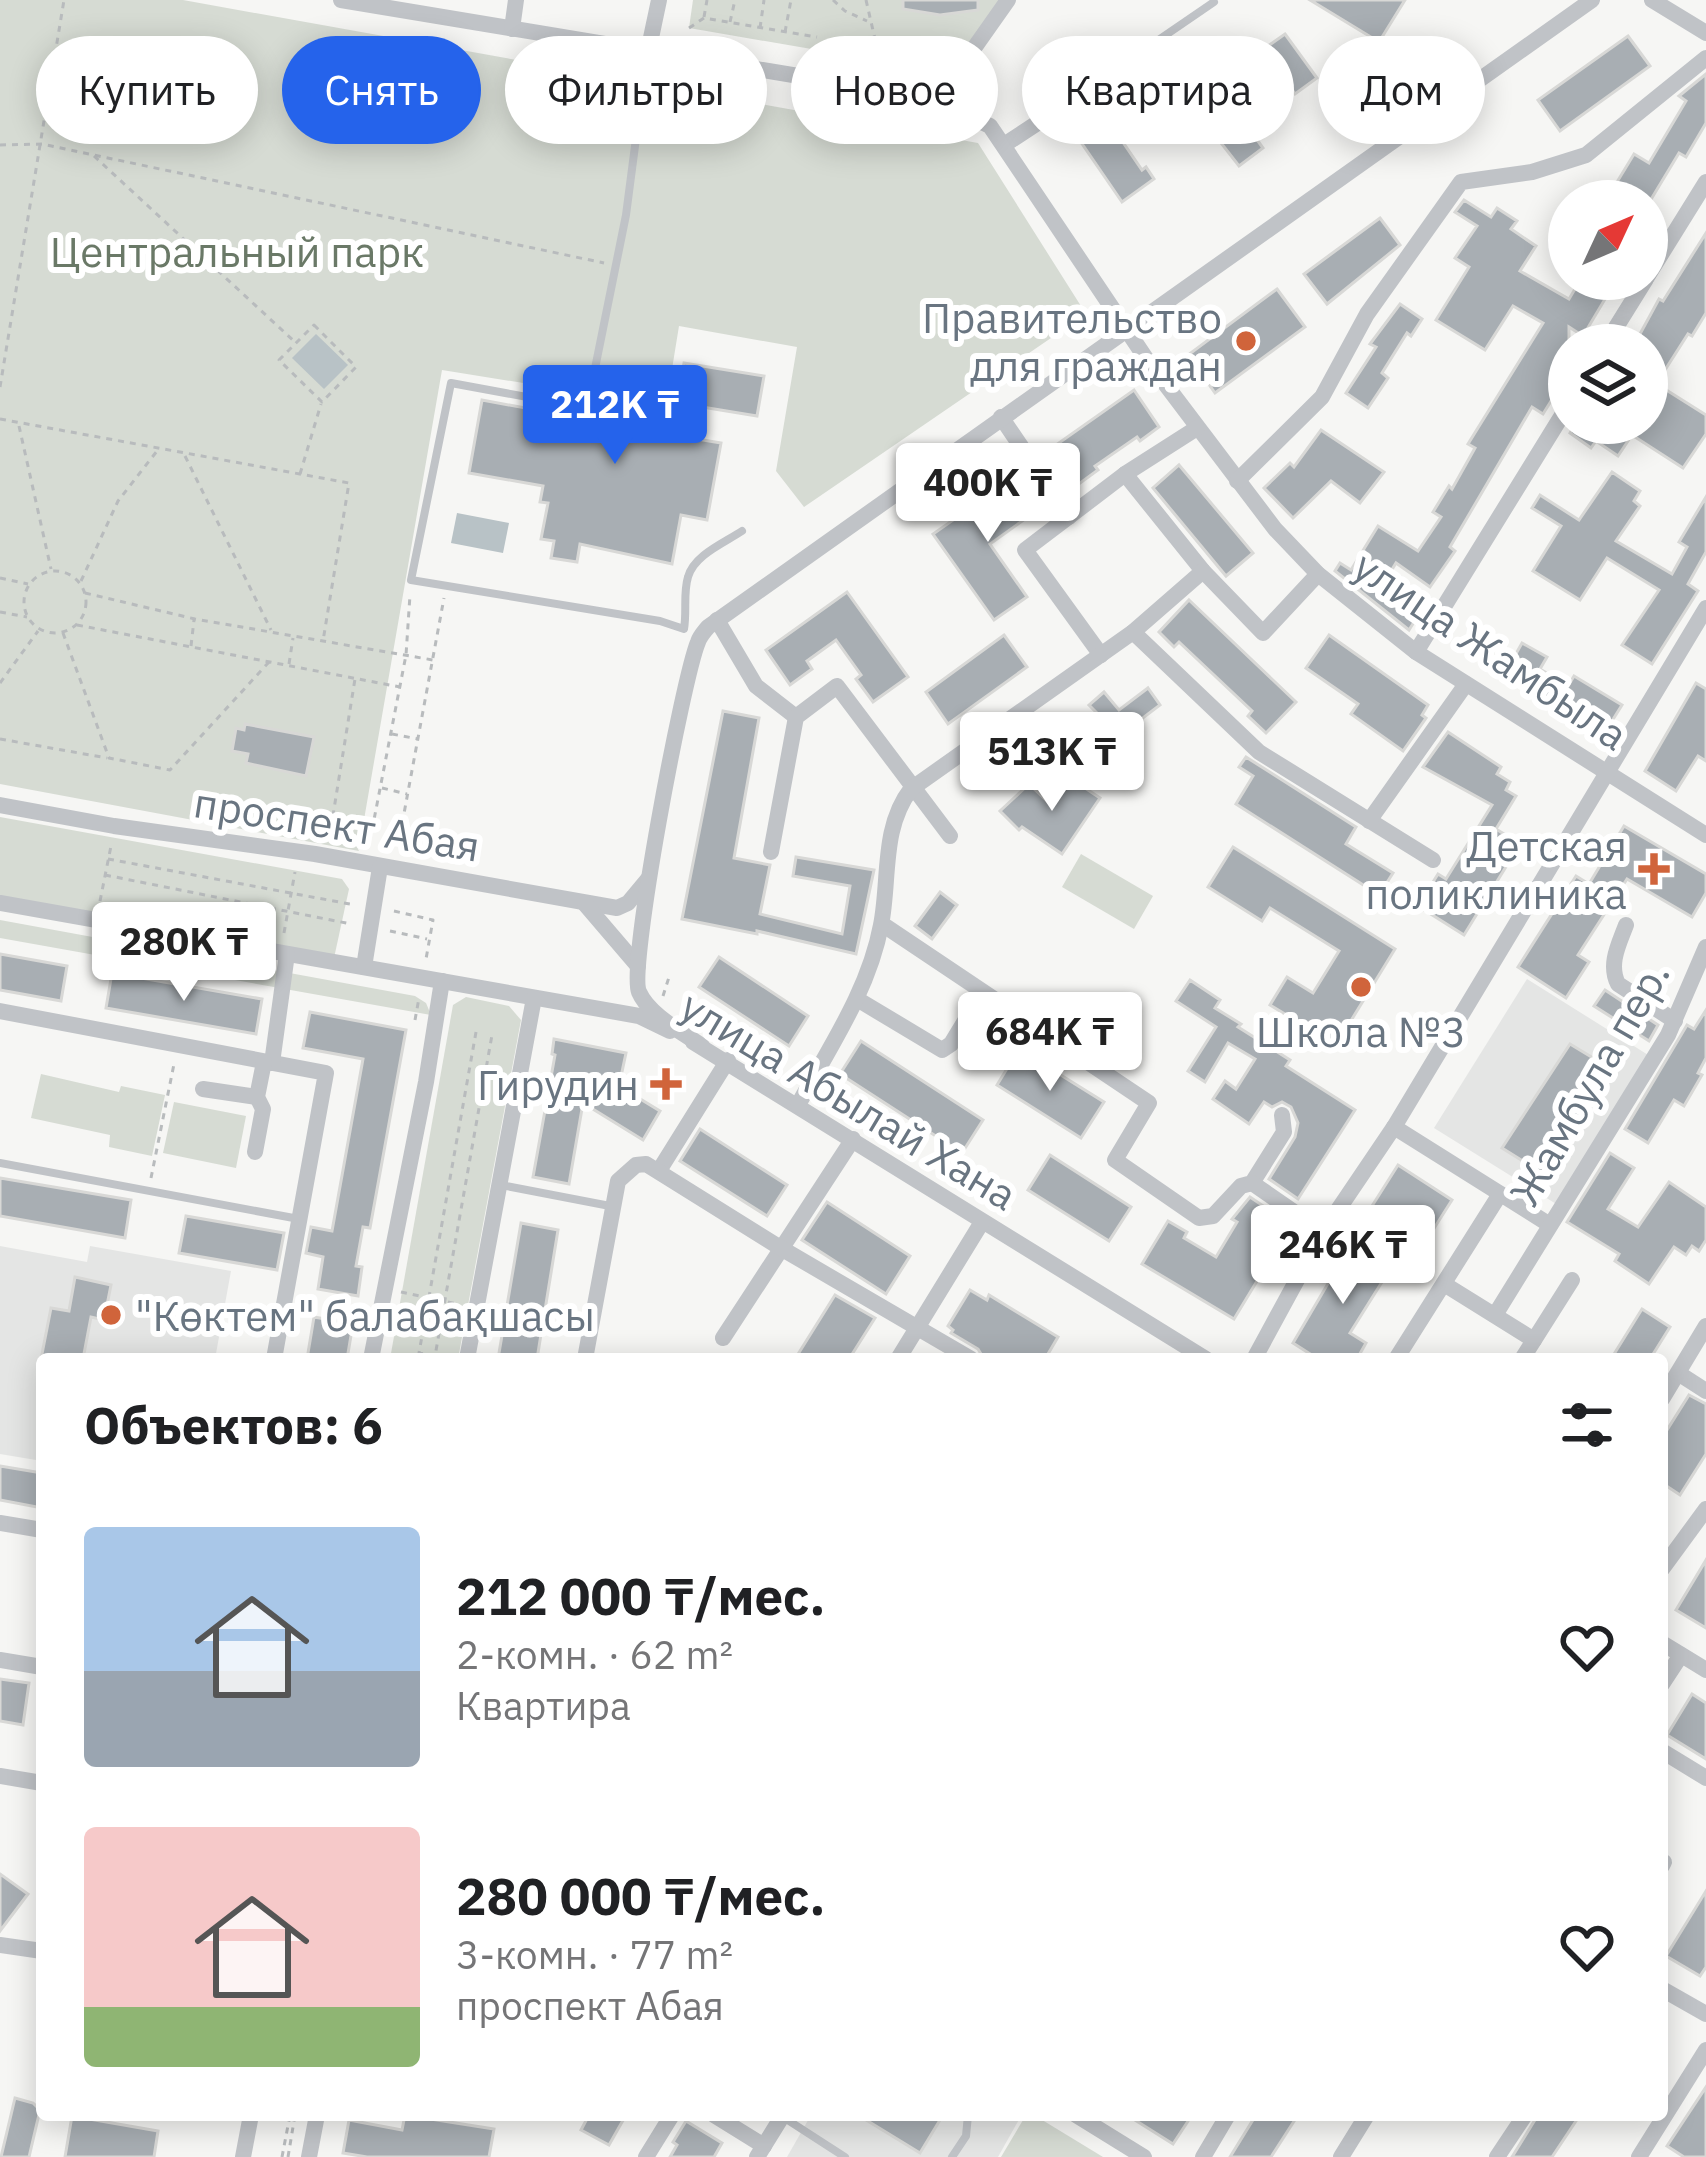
<!DOCTYPE html>
<html lang="ru">
<meta charset="utf-8">
<style>
:root{--surface:#fff;--page:#f6f6f6;--text:#202124;--muted:#757577;--accent:#2563eb}
body{margin:0;font-family:"IBM Plex Sans",sans-serif;background:var(--page);color:var(--text);height:100vh;display:flex;flex-direction:column;font-size:45px;white-space:nowrap}
*{box-sizing:border-box;margin:0}
p{font-size:39px;color:var(--muted)}
.icon{flex:none;width:66px;height:66px;fill:none;stroke:currentColor;stroke-width:2;stroke-linecap:round;stroke-linejoin:round}
.map{position:relative;flex:1;overflow:hidden}
.drawer{position:absolute;left:36px;top:1353px;width:1632px;height:768px;display:flex;flex-direction:column;background:var(--surface);border-radius:12px;box-shadow:0 6px 30px #0003}
.drawer>*{flex:none}
.banner{position:absolute;left:36px;top:36px;width:1635px;height:108px;display:flex;gap:24px}
.needle{width:78px;rotate:46deg}
.tools{position:absolute;left:1548px;top:180px;display:grid;gap:24px}
.tools a{display:grid;place-items:center;width:120px;height:120px;border-radius:50%;background:var(--surface);box-shadow:0 6px 30px #0003;font-size:60px}
.price{position:absolute;translate:-50% -102px;padding:0 27px;border-radius:12px;background:#fff;color:#222;font-size:39px;line-height:78px;filter:drop-shadow(0 3px 6px #0008)}
.price::after{content:'';position:absolute;left:50%;top:72px;width:36px;height:27px;margin-left:-18px;background:inherit;clip-path:polygon(0 0,100% 0,50% 100%)}
.price.active{background:var(--accent);color:#fff}
ul{padding:0;list-style:none}
li{display:flex;align-items:center;gap:36px;height:300px;padding:0 48px}
li span{display:grid;place-items:center;flex:none;width:336px;height:240px;border-radius:12px;color:#555}
li>.icon{margin-inline-start:auto}
span .icon{width:144px;height:144px;fill:#fffc;stroke-width:1}
li b{font-size:51px}
h2{display:flex;justify-content:space-between;align-items:center;height:144px;padding:0 48px;font-size:51px}
.tag{padding:0 42px;border-radius:54px;background:var(--surface);box-shadow:0 6px 30px #0003;font-size:42px;line-height:108px}
.tag.active{background:var(--accent);color:#fff}
.map>svg:first-child{display:block}
.built{fill:#e4e5e4}
.green{fill:#d6dbd3}
.water{fill:#b8c2c6}
.building{fill:#a8aeb3;stroke:#d8d8d6;stroke-width:3}
.lines{fill:none;stroke-linecap:round;stroke-linejoin:round}
.path{stroke:#b8bbbd;stroke-width:3;stroke-dasharray:6 6;stroke-linecap:butt}
.lane{stroke:#c0c3c7;stroke-width:8}
.street{stroke:#c0c3c7;stroke-width:16}
.poi-dot{fill:#d0643b;stroke:#fff;stroke-width:4.5}
.labels{text-anchor:middle;dominant-baseline:central;stroke-width:12;stroke-linejoin:round;paint-order:stroke}
.park-label{font-size:42px;fill:#6a7967;stroke:#fff}
.poi-label{font-size:42px;fill:#697581;stroke:#fff;text-anchor:end}
.street-label{font-size:42px;fill:#697581;stroke:#fff}
</style>
<div class="map">
<svg width="1706" height="2157" viewBox="0 0 1706 2157">
<rect width="100%" height="100%" fill="#f6f6f4"/>
<!-- built -->
<g class="built">
<polygon points="1527,979 1653,1058 1561,1207 1434,1128"/>
<polygon points="0,1246 87,1262 90,1246 231,1271 215,1359 42,1359 42,1461 0,1454"/>
<polygon points="811,2115 1020,2115 1021,2116 998,2157 787,2157"/>
</g>
<!-- green -->
<g class="green">
<polygon points="0,0 183,0 978,143 1086,314 804,507 776,471 797,347 679,326 666,406 442,370 361,837 352,837 359,851 0,784"/>
<polygon points="693,0 1004,0 951,73 689,28"/>
<polygon points="0,817 342,879 349,889 334,958 0,903"/>
<polygon points="1081,854 1153,896 1134,929 1062,887"/>
<polygon points="0,920 415,996 426,1003 431,1015 0,938"/>
<polygon points="466,997 509,1006 521,1020 458,1359 390,1359 453,1005"/>
<polygon points="41,1074 119,1092 121,1086 165,1095 152,1156 109,1147 110,1135 31,1118"/>
<polygon points="174,1102 246,1116 236,1168 163,1153"/>
<polygon points="1026,2115 1034,2115 1103,2157 1001,2157"/>
</g>
<!-- water -->
<g class="water">
<polygon points="316,334 348,365 324,389 292,358"/>
<polygon points="457,513 509,523 503,553 451,543"/>
</g>
<!-- building -->
<g class="building">
<polygon points="903,0 978,0 978,10 940,15 903,9"/>
<polygon points="1310,0 1405,0 1379,42"/>
<polygon points="1285,34 1317,78 1295,94 1270,60 1275,56 1268,46"/>
<polygon points="1628,36 1650,66 1560,131 1538,100"/>
<polygon points="1197,46 1213,68 1208,72 1263,148 1239,166 1164,70"/>
<polygon points="1706,74 1706,123 1686,157 1679,153 1650,201 1611,201 1621,185 1617,182 1634,154 1649,163 1686,101 1679,96"/>
<polygon points="1106,109 1120,129 1116,132 1142,170 1146,167 1154,179 1122,202 1074,132"/>
<polygon points="1464,200 1491,217 1497,208 1517,221 1511,229 1536,246 1520,271 1569,299 1581,279 1617,279 1583,336 1569,327 1569,372 1543,414 1532,407 1450,547 1455,551 1430,587 1396,563 1380,589 1419,614 1409,630 1335,571 1340,563 1351,570 1378,526 1418,551 1441,517 1433,512 1449,486 1452,489 1475,448 1468,444 1543,323 1513,306 1485,350 1436,320 1469,267 1455,258 1477,226 1455,212"/>
<polygon points="1380,218 1400,245 1327,304 1304,274"/>
<polygon points="1706,233 1706,313 1692,336 1688,334 1665,370 1647,359 1647,345 1634,345 1659,299 1663,301"/>
<polygon points="1277,289 1305,327 1215,393 1188,355"/>
<polygon points="1400,304 1422,319 1411,336 1407,333 1382,373 1388,378 1368,408 1346,393 1376,347 1370,344"/>
<polygon points="684,363 764,376 757,416 702,407 697,439 721,443 707,520 681,515 672,564 580,544 577,562 551,558 554,541 541,539 548,503 540,502 543,486 469,473 482,400 672,435"/>
<polygon points="1652,381 1706,415 1706,434 1683,468 1632,435 1618,456 1596,441 1591,448 1570,433 1576,423 1647,423 1647,390"/>
<polygon points="1134,390 1159,427 1140,441 1137,437 1095,466 1098,470 1072,489 1046,452"/>
<polygon points="1321,430 1384,472 1360,503 1331,481 1293,518 1264,488 1290,463 1294,467"/>
<polygon points="1179,465 1253,553 1226,576 1153,488"/>
<polygon points="1612,472 1640,491 1634,501 1640,506 1616,541 1672,574 1687,547 1679,542 1706,497 1706,552 1688,584 1698,591 1652,664 1622,645 1659,590 1607,558 1580,600 1533,571 1561,526 1532,508 1540,495 1579,520"/>
<polygon points="1016,476 1039,509 990,544 1027,597 994,620 933,534"/>
<polygon points="847,592 908,677 873,702 856,679 861,675 836,640 807,661 812,669 790,685 766,650"/>
<polygon points="1189,600 1296,702 1266,733 1248,716 1252,711 1179,642 1174,647 1159,632"/>
<polygon points="1004,635 1027,667 948,724 926,692"/>
<polygon points="1329,635 1428,705 1422,715 1426,718 1403,751 1351,714 1358,704 1306,668"/>
<polygon points="1522,643 1547,657 1540,669 1568,686 1574,676 1622,705 1602,737 1503,677"/>
<polygon points="1696,683 1706,689 1706,761 1698,756 1676,791 1645,771"/>
<polygon points="1148,688 1160,705 1127,730 1122,724 1114,730 1089,705 1104,692 1119,710"/>
<polygon points="723,711 759,718 734,858 770,865 760,914 842,934 850,886 793,876 796,857 874,870 856,954 757,931 757,934 682,919"/>
<polygon points="245,724 314,737 306,776 246,763 248,754 232,751 236,728 244,730"/>
<polygon points="1448,732 1501,767 1497,774 1510,782 1506,790 1516,796 1496,829 1520,844 1464,935 1418,906 1438,874 1446,879 1492,805 1423,767"/>
<polygon points="1246,757 1356,827 1346,844 1393,873 1379,895 1236,804 1253,776 1239,767"/>
<polygon points="1070,778 1100,798 1062,854 1022,827 1019,830 1000,811 1029,784 1051,805"/>
<polygon points="1624,826 1706,874 1706,893 1692,917 1627,879 1578,955 1589,962 1566,998 1518,967 1576,876 1589,884"/>
<polygon points="1233,847 1395,949 1336,1045 1270,1005 1287,977 1313,993 1339,951 1270,908 1262,921 1208,887"/>
<polygon points="940,892 957,905 932,939 915,926"/>
<polygon points="0,954 67,966 61,1001 0,990"/>
<polygon points="719,957 808,1016 789,1046 699,987"/>
<polygon points="112,973 262,999 256,1034 106,1008"/>
<polygon points="1190,980 1220,1000 1215,1008 1241,1024 1238,1027 1290,1060 1286,1066 1355,1110 1298,1199 1269,1179 1295,1137 1298,1123 1291,1107 1282,1102 1272,1107 1264,1102 1249,1124 1213,1099 1225,1081 1236,1089 1255,1059 1228,1043 1205,1082 1188,1071 1216,1027 1176,1001"/>
<polygon points="1605,990 1658,1025 1649,1041 1594,1006"/>
<polygon points="1706,1010 1706,1058 1698,1073 1702,1075 1684,1106 1674,1100 1648,1143 1625,1129 1687,1025 1694,1029"/>
<polygon points="310,1012 406,1030 370,1228 363,1227 356,1266 362,1267 358,1296 318,1289 323,1257 306,1253 311,1227 332,1231 363,1059 303,1048"/>
<polygon points="554,1039 626,1053 619,1086 660,1111 643,1140 583,1103 569,1184 533,1177 555,1055 552,1054"/>
<polygon points="861,1041 983,1120 962,1153 840,1074"/>
<polygon points="1570,1044 1608,1067 1542,1173 1502,1148"/>
<polygon points="1019,1049 1104,1102 1081,1138 997,1085"/>
<polygon points="700,1129 787,1185 767,1216 680,1161"/>
<polygon points="1610,1153 1634,1168 1608,1209 1638,1227 1669,1182 1706,1207 1706,1240 1699,1251 1692,1246 1686,1255 1674,1247 1649,1284 1615,1261 1619,1254 1567,1222"/>
<polygon points="1050,1155 1131,1207 1109,1241 1028,1190"/>
<polygon points="1398,1165 1452,1200 1426,1241 1372,1206"/>
<polygon points="0,1178 131,1200 125,1238 0,1216"/>
<polygon points="1250,1197 1291,1225 1234,1319 1142,1264 1168,1221 1187,1232 1184,1238 1216,1257 1237,1222 1232,1219"/>
<polygon points="827,1202 910,1256 886,1294 802,1240"/>
<polygon points="186,1216 284,1233 277,1270 179,1253"/>
<polygon points="521,1223 558,1230 537,1359 498,1359"/>
<polygon points="1353,1241 1392,1266 1350,1333 1366,1343 1357,1359 1318,1359 1293,1343"/>
<polygon points="75,1277 111,1285 104,1320 91,1317 83,1359 41,1359 51,1308 69,1311"/>
<polygon points="970,1290 987,1300 989,1295 1058,1337 1045,1359 984,1359 978,1349 951,1333 953,1330 948,1326"/>
<polygon points="835,1295 875,1318 849,1359 795,1359"/>
<polygon points="1642,1309 1670,1327 1650,1359 1611,1359"/>
<polygon points="314,1317 353,1324 347,1359 307,1359"/>
<polygon points="1689,1395 1706,1404 1706,1454 1680,1495 1662,1483 1662,1438"/>
<polygon points="0,1466 42,1473 42,1508 0,1500"/>
<polygon points="1706,1560 1706,1628 1676,1610"/>
<polygon points="0,1679 29,1683 23,1725 0,1721"/>
<polygon points="1692,1694 1706,1703 1706,1759 1667,1735"/>
<polygon points="0,1874 28,1894 0,1931"/>
<polygon points="1706,1891 1706,1967 1700,1976 1666,1956"/>
<polygon points="1706,2087 1706,2157 1684,2157 1667,2146"/>
<polygon points="15,2098 33,2103 40,2110 29,2157 1,2157"/>
<polygon points="405,2115 494,2129 489,2157 367,2157 343,2153 349,2120 402,2130"/>
<polygon points="589,2115 626,2115 609,2145 581,2130"/>
<polygon points="858,2115 932,2115 940,2120 920,2153"/>
<polygon points="1127,2115 1192,2115 1173,2144"/>
<polygon points="1256,2115 1298,2115 1271,2157 1230,2157"/>
<polygon points="1538,2115 1580,2115 1552,2157 1512,2157"/>
<polygon points="72,2116 158,2131 154,2157 65,2157"/>
<polygon points="686,2121 722,2143 714,2157 670,2157 677,2145 673,2142"/>
</g>
<g class="lines">
<!-- path -->
<g class="path">
<polyline points="833,0 845,11 867,21"/>
<polyline points="866,0 881,65"/>
<polyline points="704,17 707,0"/>
<polyline points="730,22 735,0"/>
<polyline points="689,28 704,18 817,37"/>
<polyline points="760,28 764,0"/>
<polyline points="785,32 791,0"/>
<polyline points="0,145 42,144 604,263"/>
<polyline points="94,156 296,343"/>
<polygon points="314,325 356,367 322,402 279,360"/>
<polyline points="0,387 64,0"/>
<polyline points="0,419 349,483 323,641"/>
<polyline points="19,426 51,569"/>
<polyline points="185,456 271,630"/>
<polyline points="300,474 321,404"/>
<circle cx="55" cy="602" r="31"/>
<polyline points="0,578 28,584"/>
<polyline points="81,581 118,501 157,451"/>
<polyline points="85,593 195,619 433,660"/>
<polyline points="0,612 27,617"/>
<polyline points="77,625 400,687"/>
<polyline points="63,633 109,758 170,770 269,662"/>
<polyline points="191,646 194,620"/>
<polyline points="289,664 293,638"/>
<polyline points="0,683 38,631"/>
<polyline points="392,734 418,739"/>
<polyline points="0,739 107,758"/>
<polyline points="382,788 407,794"/>
<polyline points="372,830 406,655 410,595"/>
<polyline points="400,835 444,598"/>
<polyline points="329,840 355,679"/>
<polyline points="108,859 355,905"/>
<polyline points="105,875 351,924"/>
<polyline points="100,901 111,846"/>
<polyline points="394,911 433,920 426,959"/>
<polyline points="390,931 427,939"/>
<polyline points="284,933 295,872"/>
<polyline points="663,996 670,974"/>
<polyline points="415,1020 419,998"/>
<polyline points="476,1032 419,1353 435,1356 492,1035"/>
<polyline points="151,1178 174,1064"/>
<polyline points="401,1292 457,1304"/>
<polyline points="409,1359 418,1354"/>
<polyline points="282,2157 290,2115"/>
<polyline points="288,2157 295,2115"/>
</g>
<!-- lane -->
<g class="lane">
<path d="M647,54L626,215L587,408L451,383L411,580L660,621L684,629C687,612 683,593 688,577C694,555 724,543 742,531"/>
<polyline points="1043,119 1214,2"/>
<polyline points="0,1163 299,1219"/>
<polyline points="501,1185 610,1206"/>
<polyline points="783,2117 845,2157"/>
<polyline points="952,2157 966,2136 968,2115"/>
</g>
<!-- street -->
<g class="street">
<polyline points="341,0 931,98 990,126 1147,360 1275,529 1318,574 1416,652 1706,835"/>
<polyline points="1652,0 1706,33"/>
<polyline points="512,29 516,0"/>
<polyline points="648,52 659,0"/>
<polyline points="931,98 953,78 1008,0"/>
<polyline points="1004,145 1042,120"/>
<polyline points="1647,277 1706,182"/>
<polyline points="1605,345 1646,279"/>
<polyline points="1001,417 1069,517"/>
<polyline points="1125,474 1203,571 1263,633 1318,574"/>
<polyline points="1237,481 1322,397 1367,314 1461,182 1532,172 1586,155 1706,58"/>
<polyline points="717,620 756,686 796,717"/>
<polyline points="1133,632 1259,752 1433,860"/>
<polyline points="1416,652 1569,404"/>
<polyline points="1101,655 1025,550 1125,474 1197,428"/>
<polyline points="0,805 114,826 315,854 617,908 628,903 648,879"/>
<polyline points="1369,821 1466,684"/>
<polyline points="771,852 796,717 837,686 950,836"/>
<polyline points="0,903 639,1016 670,1031"/>
<polyline points="585,904 638,966"/>
<polyline points="882,924 1149,1103 1115,1160 1199,1218 1213,1216 1241,1186 1252,1183 1284,1132 1282,1115"/>
<path d="M1626,925C1619,944 1608,964 1618,984L1675,1021"/>
<polyline points="364,967 380,867"/>
<polyline points="857,999 942,1050 951,1044 982,993"/>
<polyline points="0,1011 326,1073 274,1359"/>
<polyline points="693,1042 1206,1359"/>
<path d="M702,1046C682,1032 649,1015 639,992C628,967 683,678 698,642C700,636 704,632 708,627L1592,0"/>
<polyline points="272,1063 287,954"/>
<polyline points="203,1089 257,1097"/>
<path d="M798,1105C829,1048 869,990 881,925C890,880 881,828 911,789L1133,632L1203,571"/>
<polyline points="1394,1127 1550,1225"/>
<polyline points="255,1152 263,1109 257,1097 264,1062"/>
<polyline points="660,1169 728,1060"/>
<polyline points="1252,1183 1323,1232"/>
<polyline points="1444,1284 1534,1340"/>
<polyline points="1495,1315 1668,1035 1706,947"/>
<polyline points="723,1338 853,1139"/>
<polyline points="371,1359 426,1082 442,981"/>
<polyline points="467,1359 534,998"/>
<polyline points="585,1359 618,1181 636,1165 646,1164 779,1247 971,1359"/>
<polyline points="898,1359 982,1222"/>
<polyline points="1254,1359 1323,1232 1394,1127 1706,608"/>
<polyline points="1396,1359 1500,1194"/>
<polyline points="1522,1359 1572,1280"/>
<polyline points="1678,1373 1706,1391"/>
<polyline points="1662,1399 1706,1326"/>
<polyline points="0,1523 42,1530"/>
<polyline points="1662,1569 1706,1509"/>
<polyline points="1662,1643 1706,1670"/>
<polyline points="0,1660 42,1667"/>
<polyline points="1662,1684 1681,1655"/>
<polyline points="1662,1751 1706,1778"/>
<polyline points="0,1776 42,1783"/>
<polyline points="1662,1866 1664,1862"/>
<polyline points="0,1945 42,1951"/>
<polyline points="1662,1989 1706,2014"/>
<polyline points="714,2115 764,2146"/>
<polyline points="1076,2115 1144,2157"/>
<polyline points="243,2157 251,2115"/>
<polyline points="309,2157 317,2115"/>
<polyline points="646,2157 672,2115"/>
<polyline points="757,2157 783,2115"/>
<polyline points="1203,2157 1228,2115"/>
<polyline points="1341,2157 1367,2115"/>
<polyline points="1497,2157 1525,2115"/>
<polyline points="1639,2157 1706,2050"/>
</g>
</g>
<!-- markers -->
<g class="poi-dot">
<circle cx="1246" cy="341" r="12"/>
<path d="M1648 851h12v12h12v12h-12v12h-12v-12h-12v-12h12z"/>
<circle cx="1361" cy="987" r="12"/>
<path d="M660 1066h12v12h12v12h-12v12h-12v-12h-12v-12h12z"/>
<circle cx="111" cy="1315" r="12"/>
</g>
<g class="labels">
<!-- park labels -->
<g class="park-label">
<text x="237" y="251">Центральный парк</text>
</g>
<!-- poi labels -->
<g class="poi-label">
<text x="1222" y="317">Правительство<tspan x="1222" dy="48">для граждан</tspan></text>
<text x="1627" y="845">Детская<tspan x="1627" dy="48">поликлиника</tspan></text>
<text x="1361" y="1031" text-anchor="middle">Школа №3</text>
<text x="639" y="1084">Гирудин</text>
<text x="135" y="1315" text-anchor="start">"Көктем" балабақшасы</text>
</g>
<!-- street labels -->
<g class="street-label">
<text transform="translate(1491 650) rotate(34)">улица Жамбыла</text>
<text transform="translate(337 824) rotate(9)">проспект Абая</text>
<text transform="translate(1589 1083) rotate(-60)">Жамбула пер.</text>
<text transform="translate(849 1100) rotate(31)">улица Абылай Хана</text>
</g>
</g>
</svg>
<div class="tools">
<a><svg class="needle" viewBox="-14 -14 28 28"><path d="M0-13l5 13h-10z" fill="#e53935"/><path d="M0 13l5-13h-10z" fill="#757577"/></svg></a>
<a><svg class="icon" aria-label="layers" viewBox="0 0 24 24"><path d="M12 4l9 5-9 5-9-5zM3 14l9 5 9-5"/></svg></a>
</div>
<b class="price active" style="left:615px;top:467px">212K ₸</b>
<b class="price" style="left:988px;top:545px">400K ₸</b>
<b class="price" style="left:1052px;top:814px">513K ₸</b>
<b class="price" style="left:184px;top:1004px">280K ₸</b>
<b class="price" style="left:1050px;top:1094px">684K ₸</b>
<b class="price" style="left:1343px;top:1307px">246K ₸</b>
<div class="banner">
<a class="tag">Купить</a>
<a class="tag active">Снять</a>
<a class="tag">Фильтры</a>
<a class="tag">Новое</a>
<a class="tag">Квартира</a>
<a class="tag">Дом</a>
</div>
<section class="drawer">
<h2>Объектов: 6<svg class="icon" aria-label="filters" viewBox="0 0 24 24"><path d="M4 7h16M4 17h16"/><circle cx="9" cy="7" r="2"/><circle cx="15" cy="17" r="2"/></svg></h2>
<ul>
<li><span style="background:linear-gradient(#a9c7e8 60%,#9aa5b1 0)"><svg class="icon" aria-label="home" viewBox="0 0 24 24"><path d="M3 11l9-7 9 7M6 9v11h12V9"/></svg></span><div><b>212 000 ₸/мес.</b><p>2-комн. · 62 m²</p><p>Квартира</p></div><svg class="icon" aria-label="heart" viewBox="0 0 24 24"><path d="M12 20l-8-8c-3-5 5-10 8-4 3-6 11-1 8 4z"/></svg></li>
<li><span style="background:linear-gradient(#f6c9c9 75%,#8fb573 0)"><svg class="icon" aria-label="home" viewBox="0 0 24 24"><path d="M3 11l9-7 9 7M6 9v11h12V9"/></svg></span><div><b>280 000 ₸/мес.</b><p>3-комн. · 77 m²</p><p>проспект Абая</p></div><svg class="icon" aria-label="heart" viewBox="0 0 24 24"><path d="M12 20l-8-8c-3-5 5-10 8-4 3-6 11-1 8 4z"/></svg></li>
</ul>
</section>
</div>
